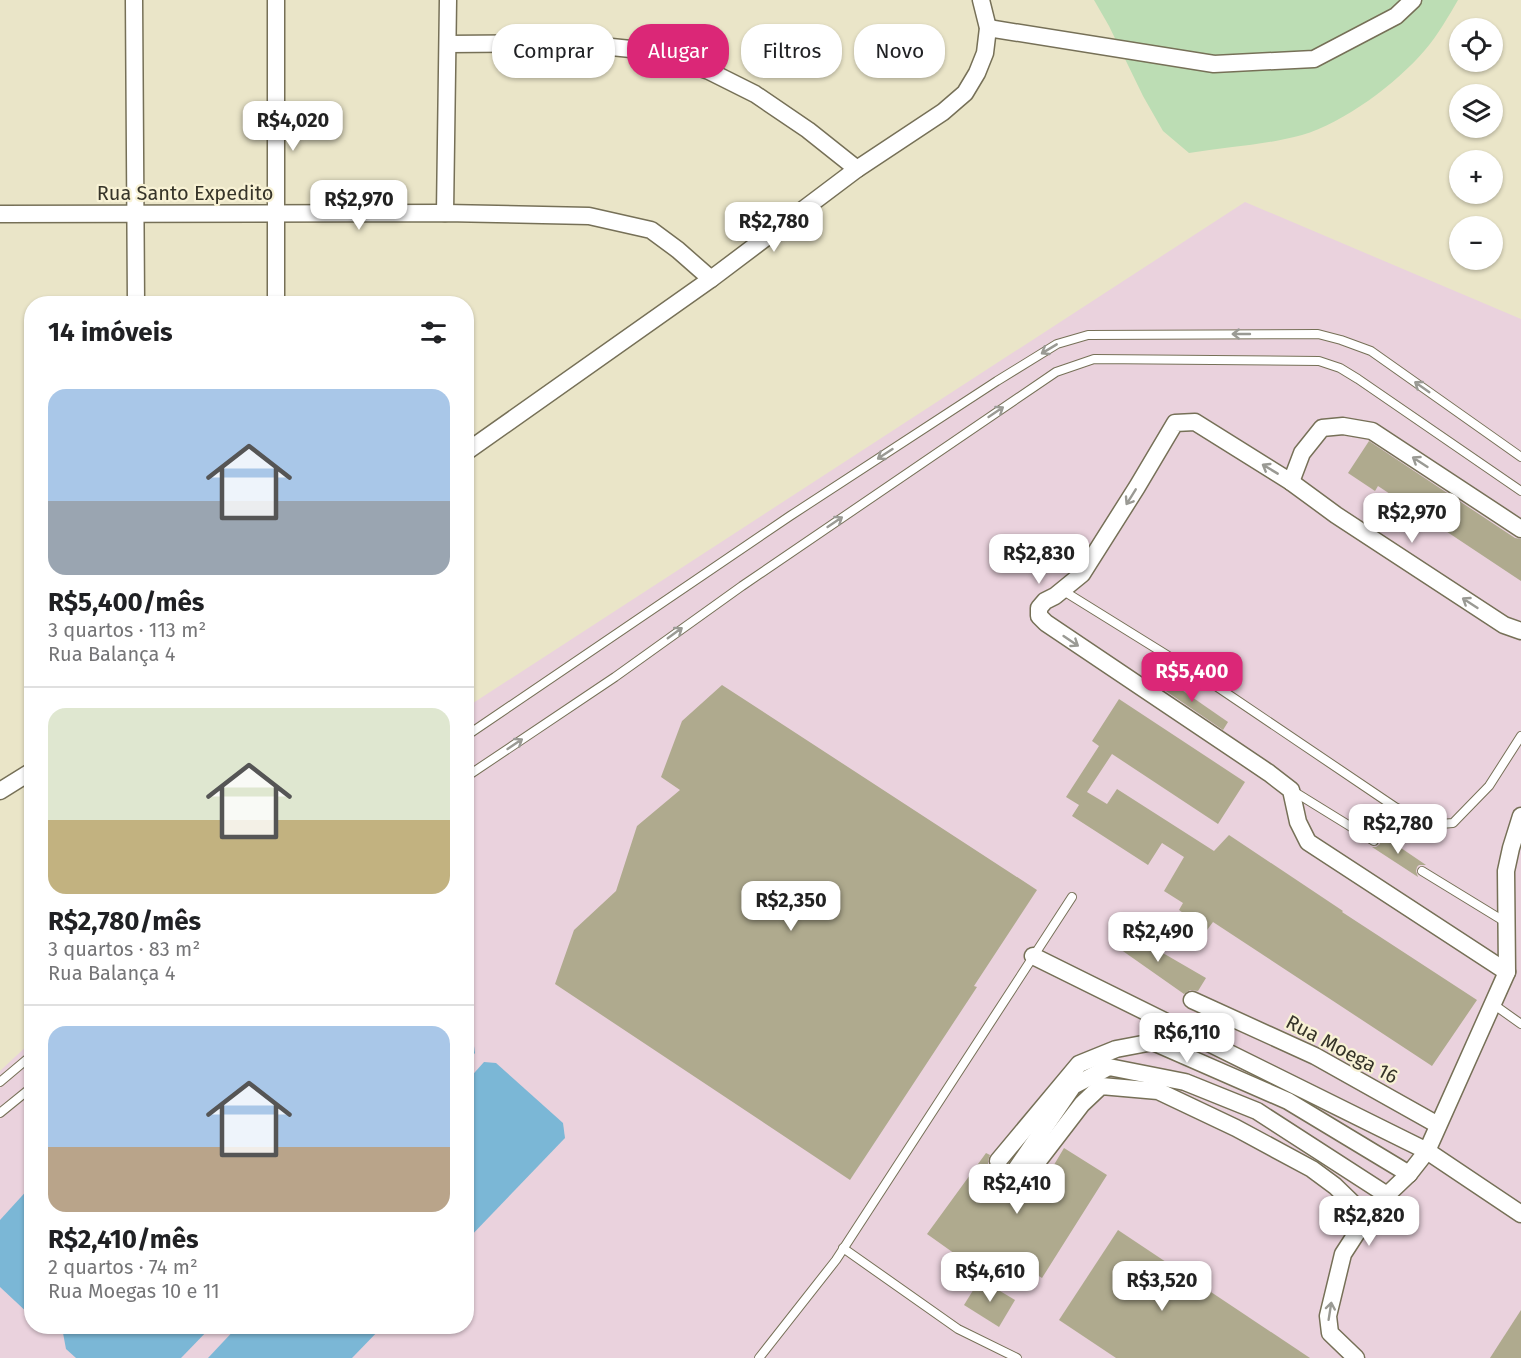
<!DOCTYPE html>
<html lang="pt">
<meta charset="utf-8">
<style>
:root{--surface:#fff;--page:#f2f2f2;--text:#202124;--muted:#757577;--line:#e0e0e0;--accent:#db2777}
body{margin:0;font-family:"Fira Sans",sans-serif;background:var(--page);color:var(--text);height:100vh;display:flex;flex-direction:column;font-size:22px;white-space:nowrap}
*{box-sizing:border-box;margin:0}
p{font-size:20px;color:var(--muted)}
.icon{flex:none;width:33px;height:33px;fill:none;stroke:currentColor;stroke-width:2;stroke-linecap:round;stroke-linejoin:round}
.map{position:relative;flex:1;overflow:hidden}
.panel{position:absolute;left:24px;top:296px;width:450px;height:1038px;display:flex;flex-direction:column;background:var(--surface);border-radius:24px;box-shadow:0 2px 4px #0004}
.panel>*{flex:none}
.hud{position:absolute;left:492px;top:24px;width:570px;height:54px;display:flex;gap:12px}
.tools{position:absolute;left:1449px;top:18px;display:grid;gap:12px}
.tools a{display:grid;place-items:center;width:54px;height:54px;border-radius:50%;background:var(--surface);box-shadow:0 2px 4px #0004;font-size:30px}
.price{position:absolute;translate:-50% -51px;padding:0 14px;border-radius:12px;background:#fff;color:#222;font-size:20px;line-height:39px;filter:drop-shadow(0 2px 3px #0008)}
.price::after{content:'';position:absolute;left:50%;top:36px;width:18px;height:14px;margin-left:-9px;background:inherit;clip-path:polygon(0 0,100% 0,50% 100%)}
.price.on{background:var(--accent);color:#fff}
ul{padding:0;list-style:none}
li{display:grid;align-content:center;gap:12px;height:318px;padding:0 24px}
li+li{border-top:2px solid var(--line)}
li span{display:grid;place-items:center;height:186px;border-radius:18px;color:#555}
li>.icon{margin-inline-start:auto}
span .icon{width:108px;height:108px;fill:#fffc;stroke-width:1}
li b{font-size:26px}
h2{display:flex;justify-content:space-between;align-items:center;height:72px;padding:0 24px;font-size:26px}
.chip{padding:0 21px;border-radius:24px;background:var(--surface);box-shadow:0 2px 4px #0004;font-size:21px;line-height:54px}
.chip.on{background:var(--accent);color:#fff}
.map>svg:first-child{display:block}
.industrial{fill:#ead2dd}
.green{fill:#bcddb4}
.water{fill:#7bb7d6}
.building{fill:#afaa8e}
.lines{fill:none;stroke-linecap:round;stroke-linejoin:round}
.lane-casing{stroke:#767057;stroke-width:10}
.street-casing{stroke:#767057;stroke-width:19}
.lane{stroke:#fff;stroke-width:8}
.street{stroke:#fff;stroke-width:16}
.oneway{stroke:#9a9a94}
.labels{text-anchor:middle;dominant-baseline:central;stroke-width:4.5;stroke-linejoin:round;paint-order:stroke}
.street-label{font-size:20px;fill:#363429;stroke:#f8f2d5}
</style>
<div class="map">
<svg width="1521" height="1358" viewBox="0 0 1521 1358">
<rect width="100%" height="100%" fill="#eae5c8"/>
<!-- industrial -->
<polygon class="industrial" points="1245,202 1521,319 1521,1358 0,1358 0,1071 31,1042 32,1326 466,1326 467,707"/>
<!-- green -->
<path class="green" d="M1094,0H1458C1448,17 1438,35 1425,50C1397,83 1344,123 1302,135C1266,145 1226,147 1189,153L1163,131L1143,96L1109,26Z"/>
<!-- water -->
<g class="water">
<polygon points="466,1034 473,1039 475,1053 467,1063"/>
<polygon points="484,1062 496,1063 563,1123 565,1138 467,1240 467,1081"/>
<polygon points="31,1186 31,1316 0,1287 0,1220"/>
<polygon points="70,1326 212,1326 181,1358 76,1358 66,1349 63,1333"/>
<polygon points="238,1326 383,1326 352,1358 208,1358"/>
</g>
<!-- building -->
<g class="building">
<polygon points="1369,441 1515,538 1521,539 1521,581 1378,486 1375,491 1348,473"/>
<polygon points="1163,677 1228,722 1223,730 1157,685"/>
<polygon points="722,685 1037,890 974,986 977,987 850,1180 555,984 574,930 616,891 637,826 680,790 661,777 682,721"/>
<polygon points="1119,699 1245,782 1218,824 1112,754 1087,792 1107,804 1117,789 1214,851 1229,835 1343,911 1342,912 1477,1000 1432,1066 1213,922 1207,930 1179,910 1183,903 1164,891 1184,857 1162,843 1148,865 1072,816 1079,805 1066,797 1099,746 1092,741"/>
<polygon points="1379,833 1426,865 1419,865 1417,867 1416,871 1418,877 1372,847 1376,847 1380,844 1380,839 1377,836"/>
<polygon points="1118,927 1206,978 1198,991 1190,990 1184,994 1110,942"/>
<polygon points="1064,1148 1107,1175 1042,1278 1001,1252 986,1276 927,1234 986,1153 990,1155 988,1160 988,1164 991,1169 997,1171 1004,1169 1004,1176 1008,1180 1013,1182 1018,1182 1020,1188 1024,1192 1028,1192 1033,1191 1037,1188 1039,1190"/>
<polygon points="1118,1230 1310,1358 1116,1358 1059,1320"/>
<polygon points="980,1279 1015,1300 999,1327 964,1305"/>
<polygon points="1521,1310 1521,1358 1490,1358 1499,1344"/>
</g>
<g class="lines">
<!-- lane casing -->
<g class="lane-casing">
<g id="lane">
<polyline points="1062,590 1207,680 1395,807 1428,825 1453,823 1489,786 1521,736"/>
<polyline points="466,736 790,516 997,381 1057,344 1088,335 1318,334 1341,340 1371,351 1521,457"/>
<polyline points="466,777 615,677 742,586 1056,372 1094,359 1319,361 1340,368 1358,379 1521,491"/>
<polyline points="1293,791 1374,841"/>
<polyline points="1422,871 1507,923"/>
<polyline points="1493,1004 1521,1024"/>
<polyline points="0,1082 32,1055"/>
<polyline points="0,1113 32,1087"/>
<polyline points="843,1248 958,1329 1017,1358"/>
<polyline points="759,1358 836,1260 1072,897"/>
</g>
</g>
<!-- street casing -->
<g class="street-casing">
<g id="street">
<polyline points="134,0 136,303"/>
<polyline points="988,28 1214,64 1314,59 1396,16 1413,0"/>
<polyline points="448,44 573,43 650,51 709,71 755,94 808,130 857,169"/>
<polyline points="445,213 448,0"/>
<polyline points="0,214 445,213 589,216 651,230 678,250 711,279"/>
<polyline points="276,303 276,0"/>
<polyline points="466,452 711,279 857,169 943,112 965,93 977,73 985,53 988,28 981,0"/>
<polyline points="1291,482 1336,515 1504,625 1521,631"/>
<polyline points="0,791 32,771"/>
<polyline points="1033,956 1427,1151 1521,1214"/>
<polyline points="1507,972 1308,842 1298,822 1291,790 1269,773 1046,623 1039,616 1039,608 1045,601 1055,596 1082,574 1137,487 1175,423 1195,422 1291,482 1302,453 1322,428 1343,426 1372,431 1521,529"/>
<polyline points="1192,1000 1315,1056 1438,1125"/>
<polyline points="998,1161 1079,1064 1116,1049 1153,1042 1288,1101 1409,1174"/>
<polyline points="1014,1172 1073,1086 1109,1067 1185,1082 1257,1111 1387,1195"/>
<polyline points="1028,1182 1039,1160 1082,1104 1101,1086 1158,1091 1236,1128 1312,1169 1335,1186 1367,1217"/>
<polyline points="1356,1358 1330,1333 1328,1316 1343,1254 1367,1217 1387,1195 1409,1174 1427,1151 1507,972 1506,871 1511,848 1521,816"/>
</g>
</g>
<!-- lane -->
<use href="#lane" class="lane"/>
<!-- street -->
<use href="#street" class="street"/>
</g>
<!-- one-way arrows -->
<defs><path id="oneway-shaft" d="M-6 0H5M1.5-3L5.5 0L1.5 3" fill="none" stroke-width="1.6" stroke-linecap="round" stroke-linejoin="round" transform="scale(1.5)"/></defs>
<g class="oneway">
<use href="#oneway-shaft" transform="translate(1241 334) rotate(180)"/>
<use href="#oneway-shaft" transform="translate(1049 349) rotate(149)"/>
<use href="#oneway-shaft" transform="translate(1422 387) rotate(-145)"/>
<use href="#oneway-shaft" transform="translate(996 412) rotate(-34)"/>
<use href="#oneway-shaft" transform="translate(885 454) rotate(147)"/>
<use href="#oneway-shaft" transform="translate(1420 462) rotate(-147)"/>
<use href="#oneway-shaft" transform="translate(1270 469) rotate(-149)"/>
<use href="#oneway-shaft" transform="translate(1131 497) rotate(122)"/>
<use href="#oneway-shaft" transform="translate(835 522) rotate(-34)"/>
<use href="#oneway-shaft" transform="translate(1470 603) rotate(-147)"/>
<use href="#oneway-shaft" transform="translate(675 633) rotate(-36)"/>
<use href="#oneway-shaft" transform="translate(1071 641) rotate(34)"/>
<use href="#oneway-shaft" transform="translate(515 744) rotate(-34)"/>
<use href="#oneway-shaft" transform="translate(1330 1311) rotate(-81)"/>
</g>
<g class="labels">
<!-- street labels -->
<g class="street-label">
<text x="185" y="193">Rua Santo Expedito</text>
<text transform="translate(1342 1049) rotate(28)">Rua Moega 16</text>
</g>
</g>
</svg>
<div class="tools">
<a><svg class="icon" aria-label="locate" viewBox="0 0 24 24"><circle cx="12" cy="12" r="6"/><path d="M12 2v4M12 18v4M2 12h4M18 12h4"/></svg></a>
<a><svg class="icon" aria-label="layers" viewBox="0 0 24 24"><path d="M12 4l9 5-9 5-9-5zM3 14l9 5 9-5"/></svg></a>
<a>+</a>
<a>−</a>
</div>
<b class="price" style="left:293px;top:152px">R$4,020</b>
<b class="price" style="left:359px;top:231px">R$2,970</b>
<b class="price" style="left:774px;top:253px">R$2,780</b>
<b class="price" style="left:1412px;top:544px">R$2,970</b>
<b class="price" style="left:1039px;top:585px">R$2,830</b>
<b class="price on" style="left:1192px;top:703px">R$5,400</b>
<b class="price" style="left:1398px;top:855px">R$2,780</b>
<b class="price" style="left:791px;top:932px">R$2,350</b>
<b class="price" style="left:1158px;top:963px">R$2,490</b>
<b class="price" style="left:1187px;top:1064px">R$6,110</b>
<b class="price" style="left:1017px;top:1215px">R$2,410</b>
<b class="price" style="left:1369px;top:1247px">R$2,820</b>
<b class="price" style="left:990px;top:1303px">R$4,610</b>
<b class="price" style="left:1162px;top:1312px">R$3,520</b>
<div class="hud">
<a class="chip">Comprar</a>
<a class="chip on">Alugar</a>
<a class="chip">Filtros</a>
<a class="chip">Novo</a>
</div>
<section class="panel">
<h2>14 imóveis<svg class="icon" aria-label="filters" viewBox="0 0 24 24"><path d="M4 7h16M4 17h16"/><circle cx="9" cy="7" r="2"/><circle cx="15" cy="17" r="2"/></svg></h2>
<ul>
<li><span style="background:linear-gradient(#a9c7e8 60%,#9aa5b1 0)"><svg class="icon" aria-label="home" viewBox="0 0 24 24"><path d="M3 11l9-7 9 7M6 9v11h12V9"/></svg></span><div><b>R$5,400/mês</b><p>3 quartos · 113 m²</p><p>Rua Balança 4</p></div></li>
<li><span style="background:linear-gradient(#dfe7d0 60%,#c2b280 0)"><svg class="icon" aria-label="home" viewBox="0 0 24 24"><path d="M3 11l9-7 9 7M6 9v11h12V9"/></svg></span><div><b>R$2,780/mês</b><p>3 quartos · 83 m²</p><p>Rua Balança 4</p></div></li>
<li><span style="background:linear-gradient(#a9c7e8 65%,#b9a48a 0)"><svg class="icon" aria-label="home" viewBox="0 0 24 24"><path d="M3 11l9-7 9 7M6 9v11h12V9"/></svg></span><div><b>R$2,410/mês</b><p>2 quartos · 74 m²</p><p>Rua Moegas 10 e 11</p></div></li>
</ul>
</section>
</div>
